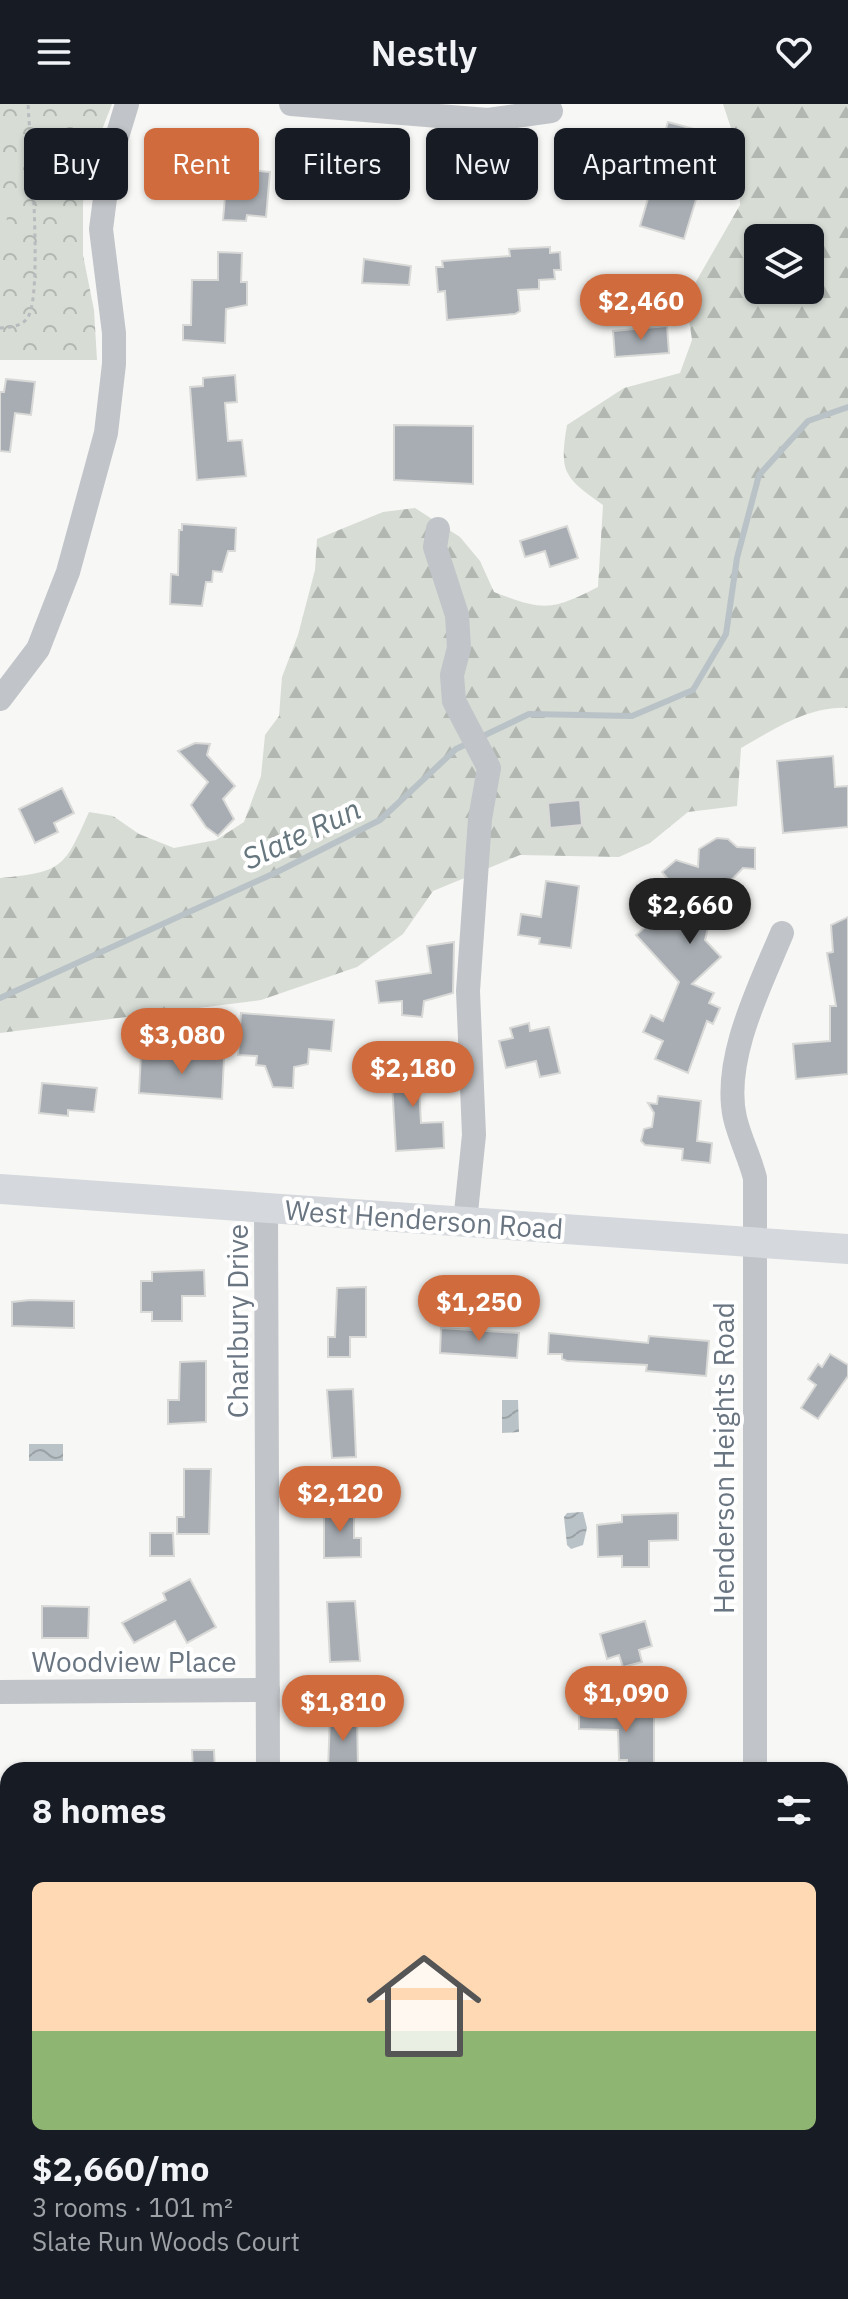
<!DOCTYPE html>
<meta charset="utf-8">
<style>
:root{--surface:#171b24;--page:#20242c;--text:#f1f3f6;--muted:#9ea1a6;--accent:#cf6b3d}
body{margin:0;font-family:"IBM Plex Sans",sans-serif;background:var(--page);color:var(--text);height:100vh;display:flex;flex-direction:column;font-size:30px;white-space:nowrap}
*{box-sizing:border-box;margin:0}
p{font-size:26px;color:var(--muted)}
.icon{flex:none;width:44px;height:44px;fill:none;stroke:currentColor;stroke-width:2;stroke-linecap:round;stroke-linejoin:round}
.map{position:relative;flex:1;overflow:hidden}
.sheet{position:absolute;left:0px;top:1658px;width:848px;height:538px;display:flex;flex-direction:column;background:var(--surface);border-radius:24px 24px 0 0;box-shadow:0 2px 6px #0004}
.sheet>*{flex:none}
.guide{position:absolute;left:24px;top:24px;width:800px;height:72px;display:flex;gap:16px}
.tools{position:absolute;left:744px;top:120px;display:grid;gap:16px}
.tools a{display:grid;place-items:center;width:80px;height:80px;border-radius:12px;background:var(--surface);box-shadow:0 2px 6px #0004;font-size:40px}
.price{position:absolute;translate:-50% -68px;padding:0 18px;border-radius:28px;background:var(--accent);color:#fff;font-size:26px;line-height:52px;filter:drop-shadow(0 2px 4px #0008)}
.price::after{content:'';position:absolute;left:50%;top:48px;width:24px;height:18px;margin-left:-12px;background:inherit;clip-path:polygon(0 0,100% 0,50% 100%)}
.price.selected{background:#222;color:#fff}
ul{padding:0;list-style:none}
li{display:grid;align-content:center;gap:16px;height:424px;padding:0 32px}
li span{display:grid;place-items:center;height:248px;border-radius:12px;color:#555}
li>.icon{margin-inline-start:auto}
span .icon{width:144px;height:144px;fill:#fffc;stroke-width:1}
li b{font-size:34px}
h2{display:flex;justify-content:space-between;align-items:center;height:96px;padding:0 32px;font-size:34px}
.chip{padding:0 28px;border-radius:12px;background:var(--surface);box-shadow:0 2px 6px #0004;font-size:28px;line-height:72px}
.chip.selected{background:var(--accent);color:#fff}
header{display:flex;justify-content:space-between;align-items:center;height:104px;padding:0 32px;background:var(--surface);font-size:36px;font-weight:600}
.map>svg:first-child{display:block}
.grass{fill:url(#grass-dots)}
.forest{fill:url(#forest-firs);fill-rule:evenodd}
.park{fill:url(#park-crowns)}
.pitch{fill:#d7dcd5}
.water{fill:url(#water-waves)}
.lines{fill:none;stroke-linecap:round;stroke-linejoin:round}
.stream{stroke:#b9c2c6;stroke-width:6}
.building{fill:#a7adb3;stroke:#d9d9d7;stroke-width:2}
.path{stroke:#b9bbbe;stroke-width:3;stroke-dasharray:4 4;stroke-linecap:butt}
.minor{stroke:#c1c4c8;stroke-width:24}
.major{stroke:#d5d8dc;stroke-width:30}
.labels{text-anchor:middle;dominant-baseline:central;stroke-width:8;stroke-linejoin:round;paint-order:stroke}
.street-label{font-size:28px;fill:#6a7582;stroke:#fff}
.water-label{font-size:30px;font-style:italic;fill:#66767e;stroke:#fff}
</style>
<header><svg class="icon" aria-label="menu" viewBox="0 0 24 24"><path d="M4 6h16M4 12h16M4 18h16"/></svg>Nestly<svg class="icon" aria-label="heart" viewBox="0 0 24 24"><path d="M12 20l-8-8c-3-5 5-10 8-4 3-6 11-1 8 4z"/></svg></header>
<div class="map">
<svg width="848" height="2195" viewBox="0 0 848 2195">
<defs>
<pattern id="grass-dots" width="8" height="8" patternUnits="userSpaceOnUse" patternTransform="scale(2)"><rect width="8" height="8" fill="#d7dcd5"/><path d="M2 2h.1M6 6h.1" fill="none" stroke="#b2b7b2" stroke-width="1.8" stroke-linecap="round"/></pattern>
<pattern id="forest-firs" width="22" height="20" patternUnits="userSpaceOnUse" patternTransform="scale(2)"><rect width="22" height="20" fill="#d7dcd5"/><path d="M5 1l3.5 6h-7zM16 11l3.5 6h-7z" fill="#b2b7b2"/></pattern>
<pattern id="park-crowns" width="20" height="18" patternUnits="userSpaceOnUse" patternTransform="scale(2)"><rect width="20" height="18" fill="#d7dcd5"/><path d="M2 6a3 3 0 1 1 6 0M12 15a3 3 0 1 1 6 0" fill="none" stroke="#b2b7b2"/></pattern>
<pattern id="water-waves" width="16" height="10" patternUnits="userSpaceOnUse" patternTransform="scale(2)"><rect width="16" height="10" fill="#b9c2c6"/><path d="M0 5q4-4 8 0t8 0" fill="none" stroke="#9aa2a6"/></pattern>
</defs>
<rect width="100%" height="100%" fill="#f7f7f5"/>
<!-- grass -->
<polygon class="grass" points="0,1790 8,1791 8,1993 0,1993"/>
<!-- forest -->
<path class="forest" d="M723,0H848V604C810,601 773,626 741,644L737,702L688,708L650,739L619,753L520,751L433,787L403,830L357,863L261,896L0,929V774C63,768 64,764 89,708L113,712L139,730L174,744L216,736L244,718L261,672L265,631L279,612L282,573L298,531L315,466L317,435L383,408L415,404L460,433L480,457L494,488C544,507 551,507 598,483L603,401C564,373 559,369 567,321L624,284L680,269L692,236L686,195L740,101L736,39ZM758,134H810V186H758Z"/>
<!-- park -->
<polygon class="park" points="0,0 112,0 98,36 83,98 83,151 94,206 97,256 0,256"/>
<!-- pitch -->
<polygon class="pitch" points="0,87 9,96 0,173"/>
<!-- water -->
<g class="water">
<polygon points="502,1296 518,1296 519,1328 502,1329"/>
<rect x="29" y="1340" width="34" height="17"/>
<polygon points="583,1408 587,1424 583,1441 571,1445 567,1441 564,1413 567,1409"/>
</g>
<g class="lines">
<!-- stream -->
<g class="stream">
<polyline points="481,633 529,610 632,612 693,586 726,530 737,454 759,371 808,317 848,303"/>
<polyline points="0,894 277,768 380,716 456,645 471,638"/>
</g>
</g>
<!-- building -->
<g class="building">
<polygon points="668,18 701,27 685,85 698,89 684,135 640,122 654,74 668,78 678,43 662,39"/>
<polygon points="201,43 238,46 237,65 270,68 266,113 247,111 246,117 223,116 226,81 198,79"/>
<polygon points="550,143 550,149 560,148 561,166 554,166 555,175 539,176 539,185 518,186 520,207 515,210 447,216 445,187 438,188 436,163 443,163 442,157 510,152 509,145"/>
<polygon points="218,148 242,149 241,178 247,178 247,201 226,205 225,239 183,236 183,221 191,221 192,176 218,176"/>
<polygon points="364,155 411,162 409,181 362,179"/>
<polygon points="667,222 669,249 615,253 613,227"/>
<polygon points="235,271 237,298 225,299 228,337 242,336 246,372 197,376 190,283 203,282 203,274"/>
<polygon points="6,275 35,278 31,311 15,309 10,348 0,347 0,288 4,288"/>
<polygon points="394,321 473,322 473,380 394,376"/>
<polygon points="182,420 236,424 235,447 228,447 222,468 213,467 212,478 206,478 202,502 170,500 171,470 178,471 179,426 182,426"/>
<polygon points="567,422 578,454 550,463 545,447 525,453 520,437"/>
<polygon points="195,639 210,640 207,651 235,682 223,695 234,715 218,732 206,723 191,701 208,678 178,647"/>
<polygon points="833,652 835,683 848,682 848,723 783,729 777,657"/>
<polygon points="62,684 74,709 54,719 58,728 35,739 19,705"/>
<polygon points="580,696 582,721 550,724 548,699"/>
<polygon points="717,734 728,735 737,743 755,744 755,765 743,764 700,809 708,824 705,836 721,853 692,880 714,889 709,899 720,904 713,920 707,917 688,969 655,955 663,937 643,928 651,911 663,917 679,878 636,831 670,801 655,785 667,774 662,768 676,756 698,763 699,745"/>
<polygon points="546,777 579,782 571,844 539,840 540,834 518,831 521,810 541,813"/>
<polygon points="848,813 848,970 796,975 793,940 830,937 830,902 836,902 827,849 833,848 831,821"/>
<polygon points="454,838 453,889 424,897 422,913 402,911 402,897 379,899 376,877 431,869 427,842"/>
<polygon points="241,909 334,916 331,947 309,945 308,960 294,963 293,984 273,983 265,962 256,961 257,952 238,951"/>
<polygon points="529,919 530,927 549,923 560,969 540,973 536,957 506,964 499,937 513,934 510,924"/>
<polygon points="141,949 224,954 222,995 139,989"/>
<polygon points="431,959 432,983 419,984 421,1019 443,1018 444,1044 396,1047 391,962"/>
<polygon points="42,979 97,984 94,1008 68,1006 68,1012 39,1009"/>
<polygon points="658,992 701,997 697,1037 712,1039 710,1059 682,1056 683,1045 645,1041 641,1037 644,1025 652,1023 654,1009 648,999 657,1000"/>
<polygon points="204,1166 205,1192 182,1192 182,1217 152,1217 152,1208 141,1208 141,1177 152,1177 152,1168"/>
<polygon points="366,1183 366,1233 350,1233 350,1253 328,1253 328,1233 335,1233 337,1184"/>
<polygon points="30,1196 74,1197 74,1224 12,1222 12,1198"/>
<polygon points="441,1224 519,1229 517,1254 440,1249"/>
<polygon points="549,1229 648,1239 649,1232 709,1237 706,1272 646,1267 647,1261 567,1257 562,1255 562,1250 548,1250"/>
<polygon points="830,1250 848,1261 848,1272 818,1315 801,1304 816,1281 808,1275 818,1260 822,1263"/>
<polygon points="206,1257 206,1318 168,1320 168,1296 179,1296 180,1258"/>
<polygon points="353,1285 356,1353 332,1354 327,1286"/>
<polygon points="184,1365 211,1365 209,1430 177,1430 177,1413 184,1413"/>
<polygon points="324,1404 354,1404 354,1434 361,1434 361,1453 324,1454"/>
<polygon points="678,1409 678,1436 649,1437 649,1463 622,1463 622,1452 598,1453 597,1421 622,1418 622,1411"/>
<polygon points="150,1429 173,1429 174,1452 150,1452"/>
<polygon points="190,1475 216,1523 187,1539 175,1517 134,1539 122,1519 166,1496 163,1489"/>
<polygon points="355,1497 360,1557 330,1558 327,1498"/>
<polygon points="42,1502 89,1503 88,1534 42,1534"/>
<polygon points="645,1517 652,1542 639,1546 642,1558 623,1563 619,1551 607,1555 600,1530"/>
<polygon points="579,1605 654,1607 654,1666 627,1666 627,1656 619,1656 618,1626 579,1625"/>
<polygon points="357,1611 358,1666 328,1666 330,1612"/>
<polygon points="192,1646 214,1646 215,1666 193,1666"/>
</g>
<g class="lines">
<!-- path -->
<g class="path">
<path d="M0,224C10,223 22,223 28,213C43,189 30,36 28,0"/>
<polyline points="0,1790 8,1790"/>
<polyline points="335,2189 365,2190"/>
</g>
<!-- minor -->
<g class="minor">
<polyline points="291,0 488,16 551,7"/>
<polyline points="438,425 435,443 457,511 459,544 452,571 454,597 489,664 480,715 468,887 474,1031 465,1118"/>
<polyline points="0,595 38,545 68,468 106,329 114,260 114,229 101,125 110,56 127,0"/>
<polyline points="266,1104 268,1666"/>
<polyline points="0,1588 268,1586"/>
<path d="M755,1666V1074C750,1054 740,1035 735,1014C722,956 760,882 782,829"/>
<polyline points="0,2021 8,2022"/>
<polyline points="0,2079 8,2079"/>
<polyline points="0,2120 8,2120"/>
<polyline points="758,2188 758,2195"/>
<polyline points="70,2195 70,2188"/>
</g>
<!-- major -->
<polyline class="major" points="0,1085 848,1145"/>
</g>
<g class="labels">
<!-- street labels -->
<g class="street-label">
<text transform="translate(424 1115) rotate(4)">West Henderson Road</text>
<text transform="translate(237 1217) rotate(-90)">Charlbury Drive</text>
<text transform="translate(723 1354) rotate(-90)">Henderson Heights Road</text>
<text x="134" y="1557">Woodview Place</text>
</g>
<!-- water labels -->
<g class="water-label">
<text transform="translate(301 729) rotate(-25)">Slate Run</text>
</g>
</g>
</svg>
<div class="tools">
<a><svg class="icon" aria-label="layers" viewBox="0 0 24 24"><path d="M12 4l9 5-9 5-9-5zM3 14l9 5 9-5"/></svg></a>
</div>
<b class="price" style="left:641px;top:238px">$2,460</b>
<b class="price selected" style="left:690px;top:842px">$2,660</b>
<b class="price" style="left:182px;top:972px">$3,080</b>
<b class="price" style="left:413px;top:1005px">$2,180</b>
<b class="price" style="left:479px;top:1239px">$1,250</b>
<b class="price" style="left:340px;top:1430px">$2,120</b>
<b class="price" style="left:626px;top:1630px">$1,090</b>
<b class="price" style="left:343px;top:1639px">$1,810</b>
<div class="guide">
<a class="chip">Buy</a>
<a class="chip selected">Rent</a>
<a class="chip">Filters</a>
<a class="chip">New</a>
<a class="chip">Apartment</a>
</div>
<section class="sheet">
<h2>8 homes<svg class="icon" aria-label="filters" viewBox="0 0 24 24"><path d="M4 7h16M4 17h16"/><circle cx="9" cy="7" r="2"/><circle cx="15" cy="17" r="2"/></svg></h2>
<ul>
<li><span style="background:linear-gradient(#ffd9b3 60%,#8fb573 0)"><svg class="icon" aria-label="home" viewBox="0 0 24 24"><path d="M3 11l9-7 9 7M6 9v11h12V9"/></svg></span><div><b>$2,660/mo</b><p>3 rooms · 101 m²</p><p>Slate Run Woods Court</p></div></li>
</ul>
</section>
</div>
